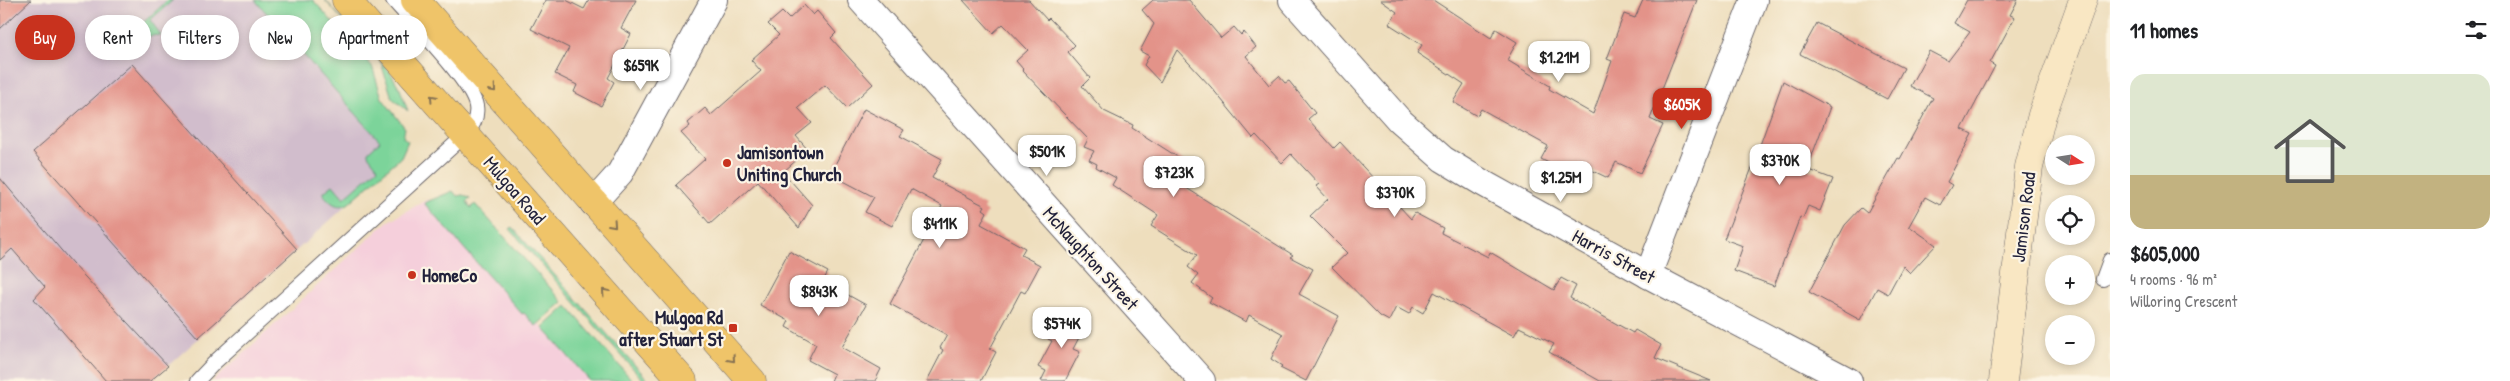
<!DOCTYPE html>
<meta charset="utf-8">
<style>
:root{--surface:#fff;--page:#f2f2f2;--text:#202124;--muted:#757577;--accent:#c8321e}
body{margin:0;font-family:"Patrick Hand",sans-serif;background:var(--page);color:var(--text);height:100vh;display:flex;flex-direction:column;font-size:19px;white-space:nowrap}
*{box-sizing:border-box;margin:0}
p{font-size:16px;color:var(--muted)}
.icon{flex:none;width:28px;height:28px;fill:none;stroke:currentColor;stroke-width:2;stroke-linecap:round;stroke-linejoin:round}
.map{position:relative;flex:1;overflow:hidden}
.sheet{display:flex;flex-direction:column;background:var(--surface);width:400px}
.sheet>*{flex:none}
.guide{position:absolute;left:15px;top:15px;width:475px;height:45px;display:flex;gap:10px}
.needle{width:32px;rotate:102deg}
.tools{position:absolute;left:2045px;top:135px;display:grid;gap:10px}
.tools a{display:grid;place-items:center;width:50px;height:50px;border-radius:50%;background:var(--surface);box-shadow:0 2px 8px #0003;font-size:25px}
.price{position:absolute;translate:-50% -42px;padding:0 11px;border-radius:10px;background:#fff;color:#222;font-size:16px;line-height:32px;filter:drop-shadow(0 1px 2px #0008)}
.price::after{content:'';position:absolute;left:50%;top:30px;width:15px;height:11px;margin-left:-8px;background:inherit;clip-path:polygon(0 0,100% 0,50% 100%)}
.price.current{background:var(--accent);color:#fff}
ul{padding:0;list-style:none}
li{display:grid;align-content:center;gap:10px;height:265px;padding:0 20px}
li span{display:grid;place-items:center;height:155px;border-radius:15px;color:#555}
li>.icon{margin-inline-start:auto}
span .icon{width:90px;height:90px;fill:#fffc;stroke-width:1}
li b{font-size:21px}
h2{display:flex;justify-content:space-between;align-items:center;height:60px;padding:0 20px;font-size:21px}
.chip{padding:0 18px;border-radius:22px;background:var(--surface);box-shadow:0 2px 8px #0003;font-size:18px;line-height:45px}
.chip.current{background:var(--accent);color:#fff}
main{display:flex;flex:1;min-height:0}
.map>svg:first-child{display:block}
.built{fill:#f5cfdb}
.industrial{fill:#d1bdcc}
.green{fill:#7bd49a;stroke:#4e7b6a}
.building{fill:#e39389}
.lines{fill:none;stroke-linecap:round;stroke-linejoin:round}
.lane-casing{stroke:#696468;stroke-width:16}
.street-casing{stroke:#696468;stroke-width:28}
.secondary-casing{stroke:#696468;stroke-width:29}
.primary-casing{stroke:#696468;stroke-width:29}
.lane{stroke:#fff;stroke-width:14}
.street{stroke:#fff;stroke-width:26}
.secondary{stroke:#f9e7c3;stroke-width:28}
.primary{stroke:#efc469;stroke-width:28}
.oneway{stroke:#887352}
.poi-dot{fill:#c8321e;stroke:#fcf5e5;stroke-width:2}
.labels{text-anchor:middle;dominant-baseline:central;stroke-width:4.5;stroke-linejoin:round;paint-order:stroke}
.poi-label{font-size:19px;font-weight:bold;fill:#22223b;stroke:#fcf5e5;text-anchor:start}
.street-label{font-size:19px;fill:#22223b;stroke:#fcf5e5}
</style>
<main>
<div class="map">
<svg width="2110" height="381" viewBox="0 0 2110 381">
<rect width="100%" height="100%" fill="#fcf5e5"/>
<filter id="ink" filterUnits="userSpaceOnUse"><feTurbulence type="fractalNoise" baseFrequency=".02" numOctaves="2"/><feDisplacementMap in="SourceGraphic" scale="10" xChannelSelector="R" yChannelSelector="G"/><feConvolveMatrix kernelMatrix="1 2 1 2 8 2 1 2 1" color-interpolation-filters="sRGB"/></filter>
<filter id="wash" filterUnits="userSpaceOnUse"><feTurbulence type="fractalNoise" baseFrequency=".0096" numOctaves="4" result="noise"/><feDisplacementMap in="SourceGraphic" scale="20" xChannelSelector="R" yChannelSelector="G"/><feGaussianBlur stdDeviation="1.12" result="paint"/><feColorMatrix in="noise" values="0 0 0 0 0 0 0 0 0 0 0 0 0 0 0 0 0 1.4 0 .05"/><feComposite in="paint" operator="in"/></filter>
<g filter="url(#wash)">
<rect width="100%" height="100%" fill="#eedebd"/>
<!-- built -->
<polygon class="built" points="428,199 590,381 213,381 387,222"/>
<!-- industrial -->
<polygon class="industrial" points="0,0 289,0 406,141 345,204 346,206 151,381 0,381"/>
<!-- green -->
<g class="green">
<polygon points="168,0 173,0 150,20 161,35 140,37 118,49 116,47"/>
<path d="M255,0H313L372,66L382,98L405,128L403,137L408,141L401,157L348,204C337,209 331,203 324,195V192L333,185L344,198L378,168L368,155V152L380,141Z"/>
<polygon points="325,0 390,72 400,89 408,111 392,98 381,63"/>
<polygon points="453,191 457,196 463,195 470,198 467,202 471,208 475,204 563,302 536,326 524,313 522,314 424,203"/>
<polygon points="512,227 649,381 644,381 510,229"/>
<polygon points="567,306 633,381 590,381 543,328"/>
</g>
<g id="blocks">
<!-- building -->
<g class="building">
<polygon points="0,0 31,0 0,29"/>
<polygon points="546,0 566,0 584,9 589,0 636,0 621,28 631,34 608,78 614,82 601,106 574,92 577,85 555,74 569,48 531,29"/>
<polygon points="963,0 1029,0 1047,20 1049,18 1075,45 1068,52 1090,78 1082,86 1104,111 1133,125 1132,128 1184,161 1172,179 1293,255 1290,257 1313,269 1299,294 1339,316 1306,381 1280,368 1282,366 1271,359 1283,334 1249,315 1246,322 1209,302 1212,298 1192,283 1198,275 1188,267 1197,255 1151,226 1158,215 1112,185 1116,178 1096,167 1097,164 1089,160 1094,151 1084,147 1088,139 1022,70 1023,69 1016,61 1028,50 1003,24 993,33"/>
<polygon points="1153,0 1189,0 1221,38 1234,27 1241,35 1244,32 1256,47 1246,56 1269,85 1279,76 1285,83 1289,81 1315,113 1308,119 1334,148 1340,142 1411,219 1415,213 1443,228 1441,233 1488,257 1490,252 1554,290 1561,278 1576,286 1570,298 1633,333 1635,330 1661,345 1655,358 1711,381 1600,381 1549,352 1554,344 1519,327 1514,336 1434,292 1423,313 1413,307 1409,314 1396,307 1389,321 1380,316 1332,267 1347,253 1310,216 1328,199 1316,186 1319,184 1291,154 1282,163 1256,135 1253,138 1211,87 1177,50 1160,82 1144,65 1149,56 1140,51 1154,24 1142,10"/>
<polygon points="1380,0 1433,0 1491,38 1496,29 1517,42 1507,60 1550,86 1549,89 1593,114 1612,61 1607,59 1624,14 1635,18 1643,0 1697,0 1650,119 1663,125 1640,173 1616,162 1608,178 1581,165 1574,179 1558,172 1560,169 1541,159 1548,146 1481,109 1477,116 1453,102 1464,84 1417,53 1422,45 1389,24 1397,12"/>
<polygon points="1967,0 2018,0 2010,15 2015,17 1990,63 1995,66 1962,129 1972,134 1947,182 1952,185 1940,205 1925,197 1909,226 1936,245 1910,273 1903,266 1888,294 1877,288 1860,320 1809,292 1845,225 1861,208 1867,213 1898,158 1900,159 1933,98 1910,86 1929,51 1948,61 1970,32 1954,23"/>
<polygon points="804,5 813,15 817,11 836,33 831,38 873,84 847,108 825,85 798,108 812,123 796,136 808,150 783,172 812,205 799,228 758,181 710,224 676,185 705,159 681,133 690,126 688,123 705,108 711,115 761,71 751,60 779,35 768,24 782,12 789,19"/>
<polygon points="1817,23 1904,68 1887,99 1800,54"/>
<polygon points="132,64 297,249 198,338 33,152"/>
<polygon points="1783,81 1830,107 1807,169 1833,179 1820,211 1808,206 1803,218 1800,217 1774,286 1734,271 1743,246 1724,239 1761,145 1760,145"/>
<polygon points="864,109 904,130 900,136 942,159 932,178 985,206 983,209 987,212 981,224 1025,248 1021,255 1040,265 1025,293 1021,291 990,349 996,352 981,381 927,381 943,350 940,348 947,335 890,304 942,206 911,189 892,226 865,212 874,197 830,174"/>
<polygon points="0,178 72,263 168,366 150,381 106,381 34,299 45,287 12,249 0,260"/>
<polygon points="789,251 828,272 823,281 866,305 842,347 881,369 875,381 831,381 834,374 808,360 816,344 786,327 789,321 760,305"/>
<polygon points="1063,311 1086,324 1073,349 1080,352 1065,381 1041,381 1046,371 1038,367 1052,341 1048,339"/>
</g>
</g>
</g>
<g filter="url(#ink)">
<use href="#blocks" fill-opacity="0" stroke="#696468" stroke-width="1"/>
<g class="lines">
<!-- lane casing -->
<g class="lane-casing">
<g id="lane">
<polyline points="2103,279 2110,260"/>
<path d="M197,381L216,361L466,134C473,126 478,117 476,106C472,82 411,21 393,0"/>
</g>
</g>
<!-- street casing -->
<g class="street-casing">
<g id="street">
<polyline points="861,0 1202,381"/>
<polyline points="1292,0 1399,120 1443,159 1481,182 1648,275 1849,381"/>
<polyline points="593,203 620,173 714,0"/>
<polyline points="1648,275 1754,0"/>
</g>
</g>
<!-- secondary casing -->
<g class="secondary-casing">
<polyline id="secondary" points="2003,381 2029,167 2042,115 2083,0"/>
</g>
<!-- primary casing -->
<g class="primary-casing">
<g id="primary">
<polyline points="346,0 683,381"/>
<polyline points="415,0 752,381"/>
</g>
</g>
<!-- lane -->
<use href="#lane" class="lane"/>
<!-- street -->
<use href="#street" class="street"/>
<!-- secondary -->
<use href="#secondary" class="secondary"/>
<!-- primary -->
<use href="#primary" class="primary"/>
</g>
<!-- one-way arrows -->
<defs><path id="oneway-chevron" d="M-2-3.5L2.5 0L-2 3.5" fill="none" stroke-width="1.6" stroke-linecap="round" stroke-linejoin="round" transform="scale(1.25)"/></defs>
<g class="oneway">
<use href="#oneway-chevron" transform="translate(493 89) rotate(49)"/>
<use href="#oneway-chevron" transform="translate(433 98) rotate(-132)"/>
<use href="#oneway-chevron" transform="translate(613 224) rotate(48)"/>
<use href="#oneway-chevron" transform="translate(605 292) rotate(-132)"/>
<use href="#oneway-chevron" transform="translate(732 359) rotate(48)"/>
</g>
</g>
<!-- markers -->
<g class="poi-dot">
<circle cx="727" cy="163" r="5"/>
<circle cx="412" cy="275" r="5"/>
<rect x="728" y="323" width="10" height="10" rx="2.5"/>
</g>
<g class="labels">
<!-- poi labels -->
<g class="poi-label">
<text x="737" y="152">Jamisontown<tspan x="737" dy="22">Uniting Church</tspan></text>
<text x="422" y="275">HomeCo</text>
<text x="723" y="317" text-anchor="end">Mulgoa Rd<tspan x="723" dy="22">after Stuart St</tspan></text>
</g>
<!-- street labels -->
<g class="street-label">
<text transform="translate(515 190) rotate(49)">Mulgoa Road</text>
<text transform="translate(2023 217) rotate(-83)">Jamison Road</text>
<text transform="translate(1614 256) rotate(29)">Harris Street</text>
<text transform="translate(1091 258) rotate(48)">McNaughton Street</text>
</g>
</g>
</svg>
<div class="tools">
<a><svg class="needle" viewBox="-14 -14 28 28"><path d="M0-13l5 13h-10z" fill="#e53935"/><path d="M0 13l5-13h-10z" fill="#757577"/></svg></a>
<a><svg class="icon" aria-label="locate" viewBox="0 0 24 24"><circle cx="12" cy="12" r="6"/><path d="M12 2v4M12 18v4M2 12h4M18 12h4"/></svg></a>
<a>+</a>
<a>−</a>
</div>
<b class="price" style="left:1559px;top:83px">$1.21M</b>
<b class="price" style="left:641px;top:91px">$659K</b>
<b class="price current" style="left:1682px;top:130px">$605K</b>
<b class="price" style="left:1047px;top:177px">$501K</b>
<b class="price" style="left:1780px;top:186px">$370K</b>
<b class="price" style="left:1174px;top:198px">$723K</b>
<b class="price" style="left:1561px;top:203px">$1.25M</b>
<b class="price" style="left:1395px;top:218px">$370K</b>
<b class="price" style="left:940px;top:249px">$411K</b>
<b class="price" style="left:819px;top:317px">$843K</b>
<b class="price" style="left:1062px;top:349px">$574K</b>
<div class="guide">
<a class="chip current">Buy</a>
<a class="chip">Rent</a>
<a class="chip">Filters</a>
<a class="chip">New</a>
<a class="chip">Apartment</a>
</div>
</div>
<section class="sheet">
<h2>11 homes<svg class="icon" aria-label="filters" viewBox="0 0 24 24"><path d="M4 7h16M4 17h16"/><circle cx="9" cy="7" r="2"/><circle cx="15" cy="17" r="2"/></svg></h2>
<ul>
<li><span style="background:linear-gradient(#dfe7d0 65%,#c2b280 0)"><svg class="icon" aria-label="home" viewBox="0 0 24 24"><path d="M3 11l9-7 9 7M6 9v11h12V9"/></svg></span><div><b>$605,000</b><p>4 rooms · 96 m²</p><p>Willoring Crescent</p></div></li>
</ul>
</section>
</main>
